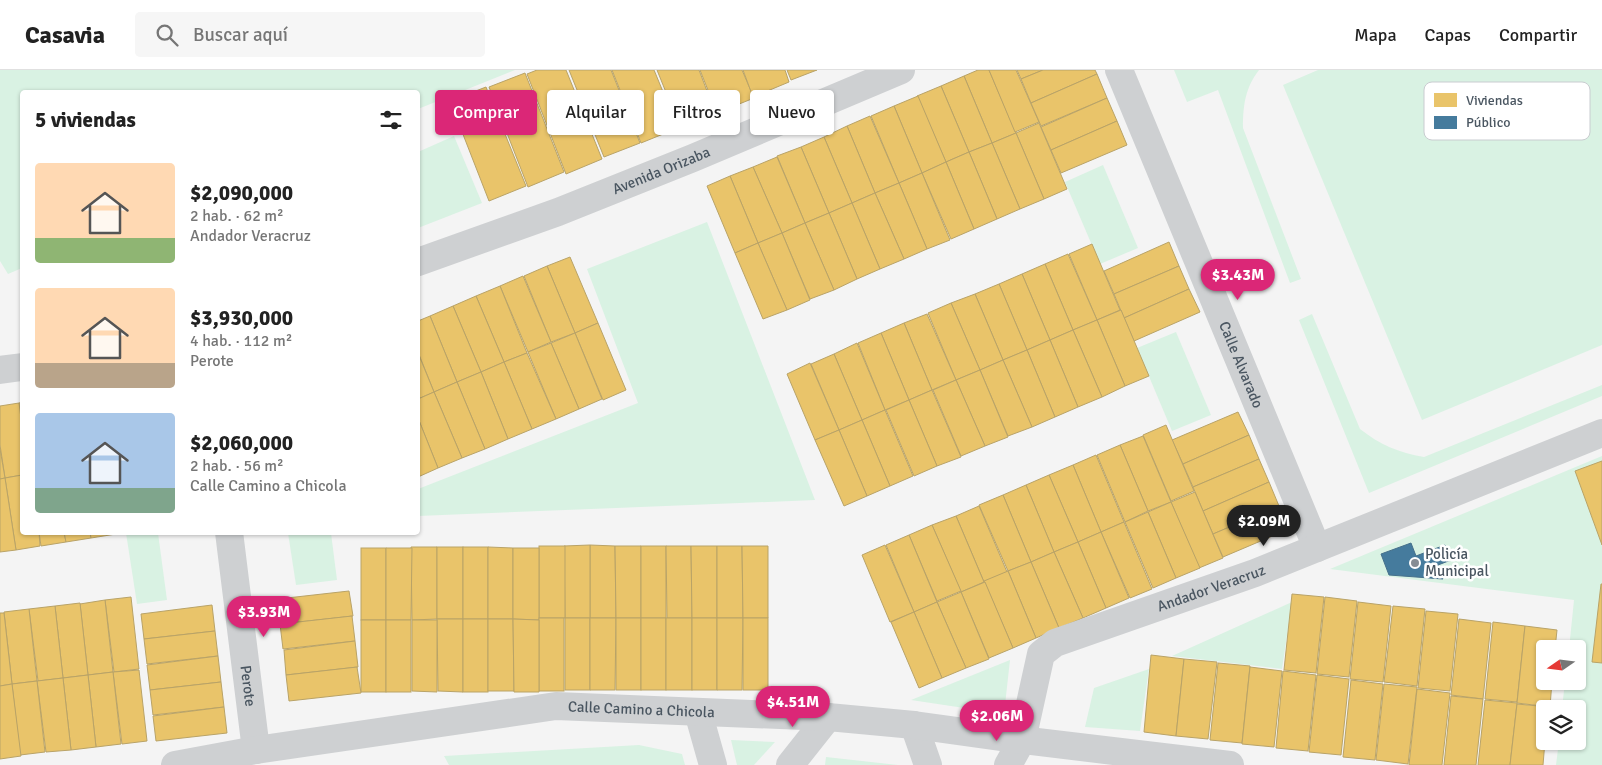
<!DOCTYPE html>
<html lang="es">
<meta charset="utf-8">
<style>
:root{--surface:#fff;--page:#f6f6f6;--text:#222;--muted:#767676;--line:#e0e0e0;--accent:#db2777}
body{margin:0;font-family:Signika,sans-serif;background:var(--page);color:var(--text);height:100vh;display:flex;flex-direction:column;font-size:19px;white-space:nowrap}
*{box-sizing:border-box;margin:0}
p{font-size:16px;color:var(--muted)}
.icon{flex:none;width:28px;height:28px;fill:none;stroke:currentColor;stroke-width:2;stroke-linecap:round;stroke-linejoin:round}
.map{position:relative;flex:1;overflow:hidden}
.panel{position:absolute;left:20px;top:20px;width:400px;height:445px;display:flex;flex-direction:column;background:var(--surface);border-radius:5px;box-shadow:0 1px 4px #0004}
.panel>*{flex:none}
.banner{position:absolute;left:435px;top:20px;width:475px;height:45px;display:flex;gap:10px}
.needle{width:32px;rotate:256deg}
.tools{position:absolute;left:1536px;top:570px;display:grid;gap:10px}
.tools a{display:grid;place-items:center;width:50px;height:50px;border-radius:5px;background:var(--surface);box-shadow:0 1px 4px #0004;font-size:25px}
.price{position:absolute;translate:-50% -42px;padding:0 11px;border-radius:18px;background:var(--accent);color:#fff;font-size:16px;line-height:32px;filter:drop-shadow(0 1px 2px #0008)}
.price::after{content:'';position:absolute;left:50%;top:30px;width:15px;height:11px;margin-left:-8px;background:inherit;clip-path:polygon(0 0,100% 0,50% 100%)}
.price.current{background:#222;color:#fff}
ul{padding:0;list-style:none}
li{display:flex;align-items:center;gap:15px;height:125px;padding:0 15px}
li span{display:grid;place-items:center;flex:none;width:140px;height:100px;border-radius:5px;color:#555}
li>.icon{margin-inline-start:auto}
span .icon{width:60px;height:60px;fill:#fffc;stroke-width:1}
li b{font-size:21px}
h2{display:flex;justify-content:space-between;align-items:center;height:60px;padding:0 15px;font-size:21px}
.tag{padding:0 18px;border-radius:5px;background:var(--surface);box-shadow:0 1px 4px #0004;font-size:18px;line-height:45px}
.tag.current{background:var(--accent);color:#fff}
header{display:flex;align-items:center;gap:30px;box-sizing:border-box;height:70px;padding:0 25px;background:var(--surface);border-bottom:1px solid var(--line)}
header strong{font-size:24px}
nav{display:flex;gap:28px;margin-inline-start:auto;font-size:18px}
.search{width:350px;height:45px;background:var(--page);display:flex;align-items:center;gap:12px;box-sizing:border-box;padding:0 18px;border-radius:5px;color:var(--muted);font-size:19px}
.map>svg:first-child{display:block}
.green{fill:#d9f2e3}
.homes{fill:#e9c46a;stroke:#b9a367}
.public{fill:#457b9d;stroke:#46708b}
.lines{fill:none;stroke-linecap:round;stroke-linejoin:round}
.minor{stroke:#ced0d2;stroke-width:28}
.tertiary{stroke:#ced0d2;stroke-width:28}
.poi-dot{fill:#868d94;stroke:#fff;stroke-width:2}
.labels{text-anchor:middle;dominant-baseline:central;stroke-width:5;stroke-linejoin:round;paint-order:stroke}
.street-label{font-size:15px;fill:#4a5661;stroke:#fff}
.poi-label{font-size:15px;fill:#4a5661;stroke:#fff;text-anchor:start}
.key{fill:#fff;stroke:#c9ccd0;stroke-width:1}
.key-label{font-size:14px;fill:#4a5661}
</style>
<header>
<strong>Casavia</strong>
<div class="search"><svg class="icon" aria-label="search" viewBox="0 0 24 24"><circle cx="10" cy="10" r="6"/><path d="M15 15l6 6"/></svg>Buscar aquí</div>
<nav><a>Mapa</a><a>Capas</a><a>Compartir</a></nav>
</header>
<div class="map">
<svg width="1602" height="695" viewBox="0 0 1602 695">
<rect width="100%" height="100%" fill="#f4f4f4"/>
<!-- green -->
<g class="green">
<polygon points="0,0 515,0 418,39 418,22 22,22 22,198 8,204 0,191"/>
<path d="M1174,0H1259C1245,18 1243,36 1243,58L1301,209L1290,213L1218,20L1187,32Z"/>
<polygon points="1318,0 1602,0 1602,275 1422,350 1283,15"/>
<polygon points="454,66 482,133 418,158 418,82"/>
<polygon points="1103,95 1138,178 1100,194 1065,112"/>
<polygon points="707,152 815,430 418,446 418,419 638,333 587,199"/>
<path d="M1312,244L1360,359C1379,374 1399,383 1424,387L1602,315V326L1369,423L1299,250Z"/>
<polygon points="1176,262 1211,345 1172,361 1137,278"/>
<polygon points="1602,386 1602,695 1556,695 1559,671 1578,671 1578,639 1562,639 1565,611 1578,611 1578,579 1569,579 1574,530 1330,499"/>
<polygon points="126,463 158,463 167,530 137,534"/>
<polygon points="288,463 331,463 337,510 296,515"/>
<polygon points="1292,532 1282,599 1172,586"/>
<polygon points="1010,590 1004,644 911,630"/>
<polygon points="1149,599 1140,661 1085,657 1094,618"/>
<polygon points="731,670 775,672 754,695 737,695"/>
<polygon points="639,675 682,684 685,695 449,695 444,686"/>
<polygon points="826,687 898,695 825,695"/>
</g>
<!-- homes -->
<g class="homes">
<polygon points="537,0 566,0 602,89 566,104 527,4"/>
<polygon points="569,0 611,0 640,73 604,87"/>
<polygon points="612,0 654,0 678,58 641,73"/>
<polygon points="657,0 699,0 715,42 680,57"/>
<polygon points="700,0 742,0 754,28 717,43"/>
<polygon points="743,0 785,0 789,12 753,27"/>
<polygon points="787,0 817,0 791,10"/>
<polygon points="978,0 989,0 1016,63 992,73 964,6"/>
<polygon points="989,0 1016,0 1039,52 1015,62"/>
<polygon points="1017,0 1043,0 1021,9"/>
<polygon points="1043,0 1095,0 1097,4 1031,33 1021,9"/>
<polygon points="525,3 564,102 528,117 489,17"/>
<polygon points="1097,4 1107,28 1041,56 1031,33"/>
<polygon points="964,6 992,73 969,82 941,16"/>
<polygon points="941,16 969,82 946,92 917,26"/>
<polygon points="486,17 526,116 489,131 450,31"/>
<polygon points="918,26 946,92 922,103 894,36"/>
<polygon points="1107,28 1117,51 1051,80 1041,57"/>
<polygon points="894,36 922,103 899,113 871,46"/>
<polygon points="870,46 899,113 875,123 847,56"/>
<polygon points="1117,51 1127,75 1061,103 1051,80"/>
<polygon points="1039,53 1067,119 1044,129 1016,63"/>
<polygon points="847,56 875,123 852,133 824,67"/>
<polygon points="1016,63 1044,129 1020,139 992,73"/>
<polygon points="824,67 852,133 829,143 801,77"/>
<polygon points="992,73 1020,139 997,149 969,82"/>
<polygon points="801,77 829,143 805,153 777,86"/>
<polygon points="969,82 997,149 974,159 946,92"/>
<polygon points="777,87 805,153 782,163 753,97"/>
<polygon points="946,92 974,159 951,169 922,103"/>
<polygon points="753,97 782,163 758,173 730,106"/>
<polygon points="922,103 950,170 927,179 899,113"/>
<polygon points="730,106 758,173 735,183 707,116"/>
<polygon points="899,113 927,179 904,189 875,123"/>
<polygon points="875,123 904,189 880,199 852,133"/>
<polygon points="852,133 880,199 857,209 829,143"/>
<polygon points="829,143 857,209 834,220 805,153"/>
<polygon points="805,153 834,220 810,229 782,163"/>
<polygon points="782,163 810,230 787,240 758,173"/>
<polygon points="1169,172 1179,196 1114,224 1104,201"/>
<polygon points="758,173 787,240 763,249 735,183"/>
<polygon points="1092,174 1120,240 1097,250 1069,184"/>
<polygon points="1068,184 1097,250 1073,260 1045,194"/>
<polygon points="570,187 598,253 575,263 547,196"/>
<polygon points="1045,194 1073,260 1050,270 1022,204"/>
<polygon points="547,196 575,263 551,272 524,206"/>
<polygon points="1179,196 1189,219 1124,248 1114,224"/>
<polygon points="1022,204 1050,270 1027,280 999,214"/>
<polygon points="523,206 551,272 528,282 500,216"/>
<polygon points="999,214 1027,280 1003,290 975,224"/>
<polygon points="500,216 527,283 504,292 476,226"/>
<polygon points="1189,219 1200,242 1134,271 1124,248"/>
<polygon points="975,224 1003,290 980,300 951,233"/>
<polygon points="476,226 504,292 481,302 453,236"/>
<polygon points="951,233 980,300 956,310 928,243"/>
<polygon points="453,236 481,302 457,312 430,246"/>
<polygon points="1121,240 1149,306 1125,316 1097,250"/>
<polygon points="927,244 956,310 932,320 904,253"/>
<polygon points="430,246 457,312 434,322 418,282 418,251"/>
<polygon points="1097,250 1125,316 1102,327 1073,260"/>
<polygon points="598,253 626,320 603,330 575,263"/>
<polygon points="904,253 932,320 909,330 881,263"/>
<polygon points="1073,260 1102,327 1078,337 1050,270"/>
<polygon points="575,263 602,329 579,339 551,273"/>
<polygon points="881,263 909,330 885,340 858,273"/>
<polygon points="1050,270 1078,337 1055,347 1027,280"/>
<polygon points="551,273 579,339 556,349 528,282"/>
<polygon points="857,273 885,340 862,350 834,284"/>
<polygon points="1027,280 1055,347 1032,357 1003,290"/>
<polygon points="418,283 434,322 418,329"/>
<polygon points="527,283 556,349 532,359 504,292"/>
<polygon points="834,284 862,350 839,360 811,294"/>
<polygon points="1003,290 1032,357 1008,366 980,300"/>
<polygon points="504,292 532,359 508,369 481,302"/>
<polygon points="810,293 839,360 815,370 787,304"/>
<polygon points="980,300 1008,367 985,376 956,310"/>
<polygon points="481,302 508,369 485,379 457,312"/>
<polygon points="956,310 985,376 961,386 933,320"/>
<polygon points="457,312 485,379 462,388 434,322"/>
<polygon points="932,320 961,387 937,396 909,330"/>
<polygon points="434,322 462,388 438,398 418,348 418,329"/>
<polygon points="909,330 937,396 914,406 886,340"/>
<polygon points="22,332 22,356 19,333"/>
<polygon points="19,333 22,356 22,405 5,408 0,375 0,336"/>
<polygon points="885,340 913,406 890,416 862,350"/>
<polygon points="1238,342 1249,365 1183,394 1172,370"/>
<polygon points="418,348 438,398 418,407"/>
<polygon points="862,350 890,416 867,426 839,360"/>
<polygon points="1166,355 1194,421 1171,431 1143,365"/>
<polygon points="839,360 867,426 844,436 815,370"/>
<polygon points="1249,365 1259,389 1193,417 1183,394"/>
<polygon points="1143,366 1171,432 1148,441 1120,375"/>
<polygon points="1120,375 1148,441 1125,452 1097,385"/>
<polygon points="0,379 5,408 0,409"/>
<polygon points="1096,385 1124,452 1101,462 1073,395"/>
<polygon points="1259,389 1269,412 1203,441 1193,417"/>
<polygon points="1602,391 1602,475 1575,401"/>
<polygon points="1073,395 1101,462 1078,472 1049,405"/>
<polygon points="22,405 22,462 39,462 40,476 16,480 5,408"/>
<polygon points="1049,405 1078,472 1054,482 1026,415"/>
<polygon points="5,408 16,480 0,482 0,409"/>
<polygon points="1269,412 1279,436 1213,464 1203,441"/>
<polygon points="1026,415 1054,482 1031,492 1003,425"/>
<polygon points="1195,422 1223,488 1199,498 1171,432"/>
<polygon points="1003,425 1031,492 1008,501 979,435"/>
<polygon points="1171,432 1200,498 1176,508 1148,442"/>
<polygon points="979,436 1007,502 984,512 956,446"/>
<polygon points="1279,436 1289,459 1223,487 1213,464"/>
<polygon points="1148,442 1176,508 1153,518 1125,452"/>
<polygon points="956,446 984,512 961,522 932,455"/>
<polygon points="1124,452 1152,519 1130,528 1101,462"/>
<polygon points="932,455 961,521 937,531 909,465"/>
<polygon points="39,462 64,462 66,472 41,476"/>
<polygon points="64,462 90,462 91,468 66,472"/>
<polygon points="90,462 116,462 116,464 91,468"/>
<polygon points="1101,462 1129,528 1106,538 1078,472"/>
<polygon points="909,465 937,532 914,542 886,475"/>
<polygon points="1078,472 1106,538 1083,548 1054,482"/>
<polygon points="590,475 615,476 616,548 590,548"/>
<polygon points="590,475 590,548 565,548 564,476"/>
<polygon points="885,475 914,542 890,552 862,485"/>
<rect x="539" y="476" width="26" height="72"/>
<polygon points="615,476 641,476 641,548 616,548"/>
<rect x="641" y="476" width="25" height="72"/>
<polygon points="666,476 691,476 692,548 667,548"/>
<polygon points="691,476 717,476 717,548 692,548"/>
<polygon points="717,476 742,476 743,548 717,548"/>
<polygon points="742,476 768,476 768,548 743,548"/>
<polygon points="411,477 437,477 437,549 412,550"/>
<rect x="437" y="477" width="26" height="72"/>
<rect x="463" y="477" width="25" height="72"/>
<polygon points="488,477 513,478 513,549 488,549"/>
<rect x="361" y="478" width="25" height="72"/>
<polygon points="386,478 412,478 411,550 386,550"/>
<polygon points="513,478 539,478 539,550 513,549"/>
<polygon points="1054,482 1083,548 1059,558 1031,492"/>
<polygon points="1031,492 1059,558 1036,568 1008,501"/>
<polygon points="1008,501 1036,568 1013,578 984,511"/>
<polygon points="985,512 1013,578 989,588 961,522"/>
<polygon points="1601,514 1602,514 1602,593 1592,592"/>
<polygon points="349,521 353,546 281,554 278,529"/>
<polygon points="961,522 989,589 966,598 937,532"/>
<polygon points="1292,524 1324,527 1316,603 1284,600"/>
<polygon points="131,527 139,599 114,602 105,530"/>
<polygon points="1325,527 1357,531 1349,607 1317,604"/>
<polygon points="105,530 113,602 88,605 80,534"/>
<polygon points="937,532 966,598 942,608 914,542"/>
<polygon points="1358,532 1391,536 1383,612 1350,609"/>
<polygon points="80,533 88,605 63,608 55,536"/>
<polygon points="212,535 215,561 144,569 141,544"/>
<polygon points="55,536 63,608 38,611 29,539"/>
<polygon points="1393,536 1425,539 1417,616 1384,612"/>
<polygon points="29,539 37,611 12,614 4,542"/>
<polygon points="1426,541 1458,544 1450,621 1418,618"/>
<polygon points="914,542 942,608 919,618 891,552"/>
<polygon points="0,543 4,543 12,614 0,616"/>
<polygon points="352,546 355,571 283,579 280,554"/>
<rect x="539" y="548" width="25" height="73"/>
<rect x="565" y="548" width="25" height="72"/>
<polygon points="590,548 616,548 615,620 590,620"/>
<rect x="616" y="548" width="25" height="72"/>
<rect x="641" y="548" width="25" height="72"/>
<rect x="666" y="548" width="26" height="72"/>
<rect x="692" y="548" width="25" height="72"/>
<polygon points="717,548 743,548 742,620 717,620"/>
<rect x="743" y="548" width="25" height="72"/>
<polygon points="437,549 463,549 463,622 438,621"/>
<rect x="463" y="549" width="25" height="73"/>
<polygon points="488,549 513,549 514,621 488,621"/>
<polygon points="513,549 539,550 539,622 514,622"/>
<polygon points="1459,549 1491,553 1483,629 1451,625"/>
<rect x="361" y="550" width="25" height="72"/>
<rect x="386" y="550" width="25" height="72"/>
<polygon points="412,550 437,550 437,622 412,621"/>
<polygon points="1493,552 1525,556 1517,632 1485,629"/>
<polygon points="1525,556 1557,560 1555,579 1545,579 1545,611 1552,611 1550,637 1517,633"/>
<polygon points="215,561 218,586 147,594 144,569"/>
<polygon points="355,571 358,597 286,605 284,580"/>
<polygon points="1151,585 1184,589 1176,666 1144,662"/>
<polygon points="218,586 221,612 150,620 147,595"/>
<polygon points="1184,589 1217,592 1208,669 1176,666"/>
<polygon points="1218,593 1250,596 1242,673 1210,670"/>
<polygon points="357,597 361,623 289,631 286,605"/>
<polygon points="1250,597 1282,601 1274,677 1242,674"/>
<polygon points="139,600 147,671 122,674 113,602"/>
<polygon points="1283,601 1316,605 1308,681 1276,678"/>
<polygon points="113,602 121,674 96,677 88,605"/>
<polygon points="88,605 96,677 71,680 63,608"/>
<polygon points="1317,605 1349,609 1341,685 1309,682"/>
<polygon points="63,608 71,680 46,682 37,611"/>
<polygon points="1351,610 1383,614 1375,690 1343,687"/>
<polygon points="37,611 45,682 20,685 12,614"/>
<polygon points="221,612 224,637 153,645 150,620"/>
<polygon points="12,614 21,686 0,689 0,616"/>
<polygon points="1384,614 1417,617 1408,694 1376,690"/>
<polygon points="1417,619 1450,623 1442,695 1409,695"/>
<polygon points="1451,626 1483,629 1476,695 1444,695"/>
<polygon points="1485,630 1517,633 1510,695 1478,695"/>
<polygon points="1517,634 1549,637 1549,639 1545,639 1545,671 1543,695 1510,695"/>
<polygon points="224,637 227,663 156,671 153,646"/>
</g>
<!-- public -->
<polygon class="public" points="1411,473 1416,486 1445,475 1451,490 1438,495 1443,509 1389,505 1381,484"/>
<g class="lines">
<!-- minor -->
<g class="minor">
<path id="s1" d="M1119,0L1317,478"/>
<path id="s2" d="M418,192L558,142L693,88L901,0"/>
<polyline points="0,300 22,297"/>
<path id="s3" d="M229,462L256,680"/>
<polyline points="698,642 713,695"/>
<polyline points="914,655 928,695"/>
<polyline points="790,695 828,647"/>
<path id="s4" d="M1008,695L1022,670L1041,584L1055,573L1255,503L1602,363"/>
</g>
<!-- tertiary -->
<path class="tertiary" id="s5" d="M175,695L256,680L556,636L828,647L914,655L1022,670L1230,695"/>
</g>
<!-- markers -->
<circle class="poi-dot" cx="1415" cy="493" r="5"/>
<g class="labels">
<!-- street labels -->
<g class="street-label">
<text stroke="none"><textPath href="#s2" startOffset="260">Avenida Orizaba</textPath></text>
<text stroke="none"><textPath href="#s1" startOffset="319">Calle Alvarado</textPath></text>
<text stroke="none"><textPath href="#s4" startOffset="300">Andador Veracruz</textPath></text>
<text stroke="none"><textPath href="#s3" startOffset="155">Perote</textPath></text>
<text stroke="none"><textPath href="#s5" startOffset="471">Calle Camino a Chicola</textPath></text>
</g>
<!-- poi labels -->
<g class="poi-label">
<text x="1425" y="484">Policía<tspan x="1425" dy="17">Municipal</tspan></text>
</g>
</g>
<!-- legend -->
<rect x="1424" y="12" width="166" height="58" rx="8" class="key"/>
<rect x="1434" y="23" width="23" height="14" fill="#e9c46a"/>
<rect x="1434" y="46" width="23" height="13" fill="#457b9d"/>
<g class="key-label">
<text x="1466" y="35">Viviendas</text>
<text x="1466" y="57">Público</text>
</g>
</svg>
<div class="tools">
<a><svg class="needle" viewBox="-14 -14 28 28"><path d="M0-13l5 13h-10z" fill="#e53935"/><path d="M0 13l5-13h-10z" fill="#767676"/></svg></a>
<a><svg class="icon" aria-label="layers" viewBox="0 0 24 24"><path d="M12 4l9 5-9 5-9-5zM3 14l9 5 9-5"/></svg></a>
</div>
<b class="price" style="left:1238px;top:231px">$3.43M</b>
<b class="price current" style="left:1264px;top:477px">$2.09M</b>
<b class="price" style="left:264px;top:568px">$3.93M</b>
<b class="price" style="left:793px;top:658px">$4.51M</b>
<b class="price" style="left:997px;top:672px">$2.06M</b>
<div class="banner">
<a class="tag current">Comprar</a>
<a class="tag">Alquilar</a>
<a class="tag">Filtros</a>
<a class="tag">Nuevo</a>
</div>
<section class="panel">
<h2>5 viviendas<svg class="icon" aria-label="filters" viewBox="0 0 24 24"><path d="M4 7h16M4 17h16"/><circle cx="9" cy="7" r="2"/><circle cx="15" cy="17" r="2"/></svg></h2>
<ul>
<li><span style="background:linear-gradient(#ffd9b3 75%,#8fb573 0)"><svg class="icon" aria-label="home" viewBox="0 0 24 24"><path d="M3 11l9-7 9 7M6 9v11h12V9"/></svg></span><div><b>$2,090,000</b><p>2 hab. · 62 m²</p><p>Andador Veracruz</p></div></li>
<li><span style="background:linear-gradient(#ffd9b3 75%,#b9a48a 0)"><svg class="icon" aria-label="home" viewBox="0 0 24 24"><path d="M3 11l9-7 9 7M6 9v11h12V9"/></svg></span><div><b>$3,930,000</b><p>4 hab. · 112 m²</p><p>Perote</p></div></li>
<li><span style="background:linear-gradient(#a9c7e8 75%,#7fa58c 0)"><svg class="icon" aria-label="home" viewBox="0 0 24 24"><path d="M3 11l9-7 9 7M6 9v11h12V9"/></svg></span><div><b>$2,060,000</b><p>2 hab. · 56 m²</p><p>Calle Camino a Chicola</p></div></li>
</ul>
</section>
</div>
